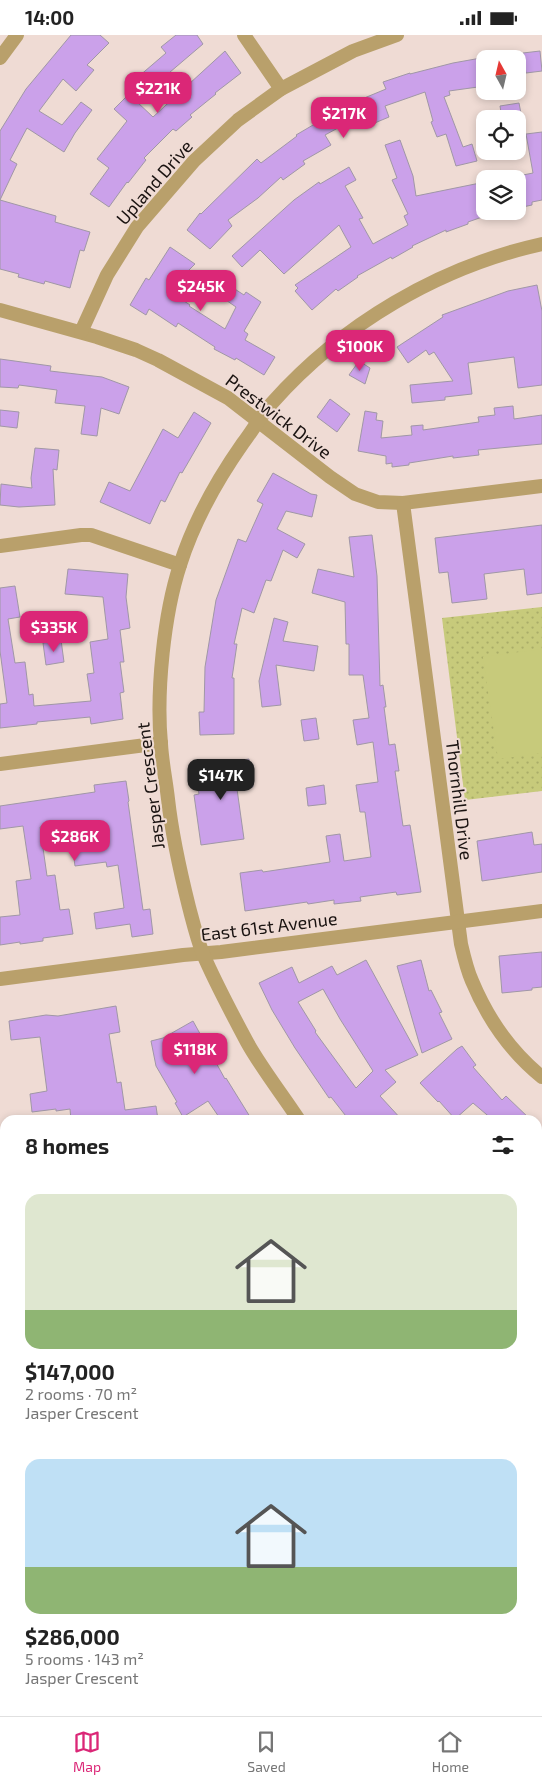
<!DOCTYPE html>
<meta charset="utf-8">
<style>
:root{--surface:#fff;--page:#f6f6f6;--text:#222;--muted:#767676;--line:#e0e0e0;--accent:#db2777}
body{margin:0;font-family:"Exo 2",sans-serif;background:var(--page);color:var(--text);height:100vh;display:flex;flex-direction:column;font-size:19px;white-space:nowrap}
*{box-sizing:border-box;margin:0}
p{font-size:16px;color:var(--muted)}
.icon{flex:none;width:28px;height:28px;fill:none;stroke:currentColor;stroke-width:2;stroke-linecap:round;stroke-linejoin:round}
.map{position:relative;flex:1;overflow:hidden}
.side{position:absolute;left:0px;top:1080px;width:542px;height:601px;display:flex;flex-direction:column;background:var(--surface);border-radius:15px 15px 0 0;box-shadow:0 2px 8px #0003}
.side>*{flex:none}
.needle{width:32px;rotate:352deg}
.controls{position:absolute;left:476px;top:15px;display:grid;gap:10px}
.controls a{display:grid;place-items:center;width:50px;height:50px;border-radius:10px;background:var(--surface);box-shadow:0 2px 8px #0003;font-size:25px}
.price{position:absolute;translate:-50% -42px;padding:0 11px;border-radius:10px;background:var(--accent);color:#fff;font-size:16px;line-height:32px;filter:drop-shadow(0 1px 2px #0008)}
.price::after{content:'';position:absolute;left:50%;top:30px;width:15px;height:11px;margin-left:-8px;background:inherit;clip-path:polygon(0 0,100% 0,50% 100%)}
.price.active{background:#222;color:#fff}
ul{padding:0;list-style:none}
li{display:grid;align-content:center;gap:10px;height:265px;padding:0 25px}
li span{display:grid;place-items:center;height:155px;border-radius:15px;color:#555}
li>.icon{margin-inline-start:auto}
span .icon{width:90px;height:90px;fill:#fffc;stroke-width:1}
li b{font-size:21px}
h2{display:flex;justify-content:space-between;align-items:center;height:60px;padding:0 25px;font-size:21px}
.status{display:flex;justify-content:space-between;align-items:center;height:35px;padding:0 25px;background:var(--surface);direction:ltr}
.status svg{height:14px;fill:currentColor}
.menu{display:flex;justify-content:space-around;align-items:center;height:70px;border-top:1px solid var(--line);background:var(--surface);font-size:14px;color:var(--muted)}
.menu a{display:grid;justify-items:center;gap:2px}
.menu .active{color:var(--accent)}
.map>svg:first-child{display:block}
.park{fill:url(#park-dots)}
.garden{fill:#c7ca7b}
.building{fill:#cba1ea;stroke:#a097a6;fill-rule:evenodd}
.lines{fill:none;stroke-linecap:round;stroke-linejoin:round}
.minor{stroke:#b9a06b;stroke-width:14}
.labels{text-anchor:middle;dominant-baseline:central;stroke-width:4;stroke-linejoin:round;paint-order:stroke}
.street-label{font-size:18px;fill:#1a1311;stroke:#efdbd4}
</style>
<div class="status"><b>14:00</b><svg viewBox="0 0 49 12"><path d="M0 12V9h3v3zM5 12V6h3v6zM10 12V3h3v9zM15 12V0h3v12zM26 1h20v11H26zM47 4h2v5h-2z"/></svg></div>
<div class="map">
<svg width="542" height="1681" viewBox="0 0 542 1681">
<defs>
<pattern id="park-dots" width="8" height="8" patternUnits="userSpaceOnUse" patternTransform="scale(1.25)"><rect width="8" height="8" fill="#c7ca7b"/><path d="M2 2h.1M6 6h.1" fill="none" stroke="#aaad69" stroke-width="1.8" stroke-linecap="round"/></pattern>
</defs>
<rect width="100%" height="100%" fill="#efdbd4"/>
<!-- park -->
<polygon class="park" points="542,572 542,756 465,765 442,583"/>
<!-- garden -->
<polygon class="garden" points="542,614 542,718 498,724 483,622"/>
<!-- building -->
<g class="building">
<polygon points="71,0 100,0 109,8 87,30 94,35 76,56 63,44 39,76 62,90 81,67 92,75 75,98 64,117 27,93 10,125 17,129 0,165 56,181 55,187 90,197 84,216 80,215 70,253 45,246 44,249 18,242 19,239 0,234 0,96 26,54"/>
<polygon points="176,0 197,0 203,9 136,66 153,82 225,16 241,38 215,58 216,59 190,80 192,82 176,96 173,94 144,123 146,125 128,148 127,147 109,172 90,159 109,133 97,124 127,86 114,74 142,46 138,42 166,18 161,12"/>
<polygon points="540,16 542,36 526,38 523,18"/>
<polygon points="481,23 485,51 449,56 450,60 444,62 463,112 472,109 477,126 456,131 446,99 437,102 431,87 433,86 425,57 385,71 389,82 365,92 360,81 325,100 331,110 303,126 305,129 283,145 281,142 258,163 228,185 232,191 210,214 187,195 200,178 201,179 257,124 261,128 297,101 296,100 325,83 322,76 342,65 345,71 386,54 383,47 410,38 410,39 453,28"/>
<polygon points="519,68 522,84 502,84 500,71"/>
<polygon points="542,97 542,165 532,167 532,170 518,173 518,141 533,138 526,99"/>
<polygon points="400,105 413,141 416,161 485,147 485,181 468,187 468,189 446,197 446,195 412,211 413,212 392,224 391,222 357,241 358,242 338,256 336,254 312,275 295,256 298,253 295,250 351,212 339,190 284,239 260,215 242,232 232,221 294,165 319,147 320,149 349,132 356,145 345,151 363,183 359,184 373,209 408,190 404,181 408,179 392,145 397,143 385,110"/>
<polygon points="170,212 195,229 182,242 192,253 184,266 190,270 189,271 225,294 236,272 220,261 227,249 244,260 246,257 261,267 244,296 248,299 245,305 275,322 264,340 236,323 235,325 214,314 215,312 178,288 176,292 149,274 146,280 130,270 146,243 149,245"/>
<polygon points="537,250 542,276 542,350 518,353 514,322 468,328 472,359 445,362 445,365 412,368 410,350 453,346 434,317 429,320 426,315 408,328 397,312 443,282 442,280 508,256"/>
<polygon points="0,324 51,331 50,336 102,342 129,352 119,379 101,373 97,401 81,399 85,371 55,368 57,355 19,350 18,353 0,352"/>
<polygon points="359,326 370,333 365,349 349,340"/>
<polygon points="330,364 350,379 337,397 317,382"/>
<polygon points="513,371 514,384 542,380 542,409 478,415 479,420 453,423 453,421 409,428 409,430 392,432 392,428 386,429 386,421 358,416 365,376 377,378 376,385 383,386 381,403 412,400 411,391 423,390 423,395 479,387 478,382 495,380 494,373"/>
<polygon points="0,375 19,377 17,393 0,391"/>
<polygon points="194,377 211,388 182,438 180,437 165,467 161,465 150,489 100,467 109,447 130,456 163,394 178,403"/>
<polygon points="35,413 59,415 57,435 53,434 55,470 19,472 0,470 1,449 32,453 31,443"/>
<polygon points="273,438 311,459 317,460 312,482 286,476 277,494 305,509 297,523 283,515 271,546 266,545 254,578 242,573 234,609 237,609 232,643 234,643 234,699 200,700 199,677 204,677 205,632 216,565 238,504 246,507 263,469 257,466"/>
<polygon points="542,490 542,558 527,560 524,534 484,539 487,564 452,568 448,537 439,538 435,503"/>
<polygon points="372,500 377,541 380,651 383,650 386,672 384,672 389,710 395,709 399,736 395,736 403,791 410,790 421,857 397,860 396,857 360,862 361,866 334,869 334,865 308,869 307,867 245,876 240,838 262,835 263,837 330,827 326,801 340,799 344,826 371,822 365,777 360,777 356,750 378,747 373,707 357,710 353,685 369,683 363,640 349,640 349,609 346,609 345,567 312,558 318,534 354,542 349,502"/>
<polygon points="68,534 128,539 126,562 130,593 120,595 124,627 120,627 124,657 120,658 123,684 91,689 90,682 37,687 37,689 0,693 0,669 7,668 0,616 0,553 15,551 20,582 8,584 15,628 25,627 29,660 33,659 34,671 91,666 87,639 94,638 90,607 108,604 103,562 65,559"/>
<polygon points="274,583 288,587 283,606 318,611 314,636 276,630 281,670 262,672 259,646"/>
<polygon points="61,605 64,627 46,630 43,608"/>
<polygon points="316,683 319,704 304,706 301,685"/>
<polygon points="249,724 253,752 237,754 244,804 201,810 194,760 199,759 195,732"/>
<polygon points="126,746 129,766 128,767 143,875 150,874 153,899 132,902 130,889 96,894 94,878 124,873 118,830 107,832 106,827 75,831 69,788 40,792 47,841 55,840 60,875 69,874 73,899 43,903 43,906 20,909 20,907 0,910 0,882 20,880 16,846 31,844 23,791 0,794 0,771 95,757 94,750"/>
<polygon points="324,750 326,769 308,771 306,753"/>
<polygon points="532,797 534,810 542,809 542,837 482,846 477,806"/>
<polygon points="542,917 542,952 532,953 532,955 502,958 499,921"/>
<path d="M366,925L418,1020L385,1035L396,1047L380,1061L402,1085H349L331,1062L329,1063L295,1013L272,975L259,948L292,932L299,948L332,931L337,940ZM323,954L340,984L373,1036L356,1053L315,997L316,996L298,967Z"/>
<polygon points="421,925 429,956 431,955 442,977 439,978 452,1004 422,1018 397,931"/>
<polygon points="116,971 120,997 109,999 117,1048 121,1047 125,1075 156,1071 158,1085 71,1085 70,1074 56,1076 56,1074 32,1077 30,1059 47,1056 40,1002 11,1005 9,986 46,980 58,981"/>
<polygon points="193,986 225,1044 226,1043 252,1085 221,1085 208,1066 183,1082 175,1068 177,1067 156,1031 151,1006 163,1003"/>
<polygon points="462,1011 476,1030 473,1032 502,1065 506,1061 531,1085 493,1085 473,1068 455,1084 439,1066 438,1067 420,1048 457,1014"/>
</g>
<g class="lines">
<!-- minor -->
<g class="minor">
<polyline points="244,0 281,54"/>
<polyline points="0,23 17,0"/>
<polyline points="0,275 97,302 136,315 158,325 228,363 330,442 355,459 378,467 403,468 542,451"/>
<polyline points="81,297 107,240 137,192 194,126 238,85 281,54 353,16 397,0"/>
<path d="M403,468L461,909C464,922 467,935 472,946C487,982 511,1017 542,1042"/>
<polyline points="0,511 81,500 91,500 180,530"/>
<polyline points="0,729 161,708"/>
<polyline points="0,944 183,920 221,917 542,876"/>
<path d="M299,1085C282,1059 262,1034 247,1007C232,979 216,949 203,919C197,904 193,887 189,872C180,836 172,800 168,764C166,746 162,727 161,709C156,657 164,579 180,530C194,486 217,445 243,408C253,395 261,380 272,368C342,289 439,232 542,209"/>
<polyline points="0,1162 5,1162"/>
<polyline points="538,1267 542,1269"/>
<polyline points="538,1313 542,1313"/>
<polyline points="0,1381 5,1380"/>
<polyline points="538,1547 542,1547"/>
<polyline points="0,1611 5,1610"/>
<polyline points="469,1676 472,1681"/>
</g>
</g>
<g class="labels">
<!-- street labels -->
<g class="street-label">
<text transform="translate(154 147) rotate(-49)">Upland Drive</text>
<text transform="translate(279 381) rotate(37)">Prestwick Drive</text>
<text transform="translate(150 751) rotate(-97)">Jasper Crescent</text>
<text transform="translate(460 765) rotate(83)">Thornhill Drive</text>
<text transform="translate(269 891) rotate(-7)">East 61st Avenue</text>
</g>
</g>
</svg>
<div class="controls">
<a><svg class="needle" viewBox="-14 -14 28 28"><path d="M0-13l5 13h-10z" fill="#e53935"/><path d="M0 13l5-13h-10z" fill="#767676"/></svg></a>
<a><svg class="icon" aria-label="locate" viewBox="0 0 24 24"><circle cx="12" cy="12" r="6"/><path d="M12 2v4M12 18v4M2 12h4M18 12h4"/></svg></a>
<a><svg class="icon" aria-label="layers" viewBox="0 0 24 24"><path d="M12 4l9 5-9 5-9-5zM3 14l9 5 9-5"/></svg></a>
</div>
<b class="price" style="left:158px;top:79px">$221K</b>
<b class="price" style="left:344px;top:104px">$217K</b>
<b class="price" style="left:201px;top:277px">$245K</b>
<b class="price" style="left:360px;top:337px">$100K</b>
<b class="price" style="left:54px;top:618px">$335K</b>
<b class="price active" style="left:221px;top:766px">$147K</b>
<b class="price" style="left:75px;top:827px">$286K</b>
<b class="price" style="left:195px;top:1040px">$118K</b>
<section class="side">
<h2>8 homes<svg class="icon" aria-label="filters" viewBox="0 0 24 24"><path d="M4 7h16M4 17h16"/><circle cx="9" cy="7" r="2"/><circle cx="15" cy="17" r="2"/></svg></h2>
<ul>
<li><span style="background:linear-gradient(#dfe7d0 75%,#8fb573 0)"><svg class="icon" aria-label="home" viewBox="0 0 24 24"><path d="M3 11l9-7 9 7M6 9v11h12V9"/></svg></span><div><b>$147,000</b><p>2 rooms · 70 m²</p><p>Jasper Crescent</p></div></li>
<li><span style="background:linear-gradient(#bfe0f5 70%,#8fb573 0)"><svg class="icon" aria-label="home" viewBox="0 0 24 24"><path d="M3 11l9-7 9 7M6 9v11h12V9"/></svg></span><div><b>$286,000</b><p>5 rooms · 143 m²</p><p>Jasper Crescent</p></div></li>
</ul>
</section>
</div>
<nav class="menu">
<a class="active"><svg class="icon" aria-label="map" viewBox="0 0 24 24"><path d="M3 6l6-2 6 2 6-2v14l-6 2-6-2-6 2zM9 4v14M15 6v14"/></svg>Map</a>
<a><svg class="icon" aria-label="saved" viewBox="0 0 24 24"><path d="M7 4h10v16l-5-4-5 4z"/></svg>Saved</a>
<a><svg class="icon" aria-label="home" viewBox="0 0 24 24"><path d="M3 11l9-7 9 7M6 9v11h12V9"/></svg>Home</a>
</nav>
